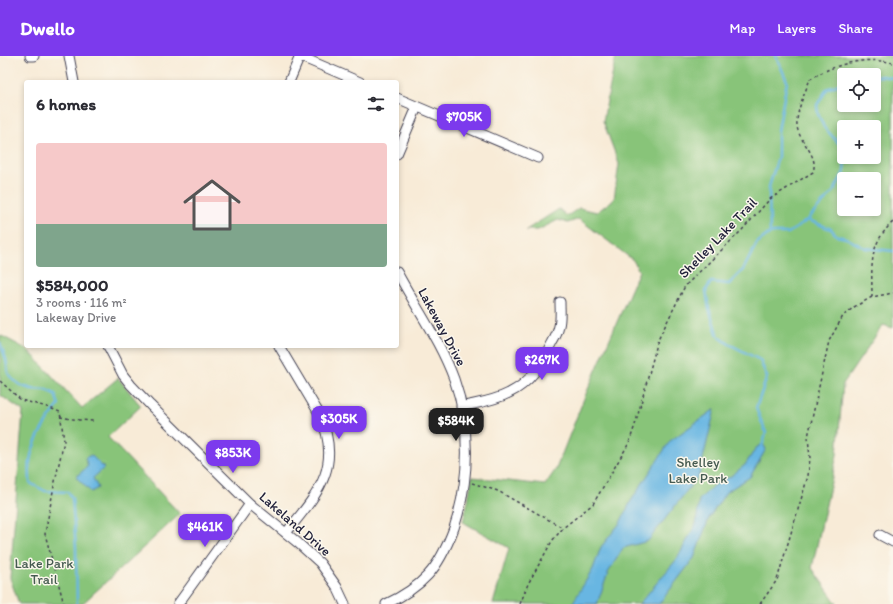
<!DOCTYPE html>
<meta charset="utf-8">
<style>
:root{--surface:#fff;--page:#f2f2f3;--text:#2b2b33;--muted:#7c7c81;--accent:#7c3aed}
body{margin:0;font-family:Itim,sans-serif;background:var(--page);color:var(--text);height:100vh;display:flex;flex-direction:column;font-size:15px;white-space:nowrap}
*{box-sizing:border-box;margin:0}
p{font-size:13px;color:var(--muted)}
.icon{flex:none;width:22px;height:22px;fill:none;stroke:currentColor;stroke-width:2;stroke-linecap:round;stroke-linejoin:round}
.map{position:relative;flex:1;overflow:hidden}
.details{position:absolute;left:24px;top:24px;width:375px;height:268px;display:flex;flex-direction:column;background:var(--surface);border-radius:4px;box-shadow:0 2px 6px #0003}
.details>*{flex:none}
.tools{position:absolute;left:837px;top:12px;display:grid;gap:8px}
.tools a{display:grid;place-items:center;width:44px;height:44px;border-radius:4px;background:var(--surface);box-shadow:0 2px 6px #0003;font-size:20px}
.price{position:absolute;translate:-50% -34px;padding:0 9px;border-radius:8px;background:var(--accent);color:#fff;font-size:13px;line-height:26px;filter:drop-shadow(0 1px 2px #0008)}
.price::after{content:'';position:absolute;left:50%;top:24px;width:12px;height:9px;margin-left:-6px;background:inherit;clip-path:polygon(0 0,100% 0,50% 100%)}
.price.current{background:#222;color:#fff}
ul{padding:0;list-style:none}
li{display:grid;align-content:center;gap:8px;height:212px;padding:0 12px}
li span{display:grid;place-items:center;height:124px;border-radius:4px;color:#555}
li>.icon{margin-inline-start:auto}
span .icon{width:72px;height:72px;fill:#fffc;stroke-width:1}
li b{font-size:17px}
h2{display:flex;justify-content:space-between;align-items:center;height:48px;padding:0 12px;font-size:17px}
header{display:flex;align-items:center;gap:24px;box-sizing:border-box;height:56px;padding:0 20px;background:var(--accent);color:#fff}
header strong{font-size:19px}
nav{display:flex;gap:22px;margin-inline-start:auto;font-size:14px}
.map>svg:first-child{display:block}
.green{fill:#88c479;stroke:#55735a;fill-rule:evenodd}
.water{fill:#68b6e2;stroke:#456c8e}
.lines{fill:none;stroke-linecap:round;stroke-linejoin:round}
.stream{stroke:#68b6e2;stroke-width:2.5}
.minor-casing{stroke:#424052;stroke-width:11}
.path{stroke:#424052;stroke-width:1.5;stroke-dasharray:3 3;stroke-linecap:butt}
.minor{stroke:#fff;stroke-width:9}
.labels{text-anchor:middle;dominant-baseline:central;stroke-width:3;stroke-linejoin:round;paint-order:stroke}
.street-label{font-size:14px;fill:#22223b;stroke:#fbf7ec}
.park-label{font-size:14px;fill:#465b51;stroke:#fbf7ec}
</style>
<header>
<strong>Dwello</strong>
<nav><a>Map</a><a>Layers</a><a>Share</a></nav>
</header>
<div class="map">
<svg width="893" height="548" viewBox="0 0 893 548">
<rect width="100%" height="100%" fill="#fbf7ec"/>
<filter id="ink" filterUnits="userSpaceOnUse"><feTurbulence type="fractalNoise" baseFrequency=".025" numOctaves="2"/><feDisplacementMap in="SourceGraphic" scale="8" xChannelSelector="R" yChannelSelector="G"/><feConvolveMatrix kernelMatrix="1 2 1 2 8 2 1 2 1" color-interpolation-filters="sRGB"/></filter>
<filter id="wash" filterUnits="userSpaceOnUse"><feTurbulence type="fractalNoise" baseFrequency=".012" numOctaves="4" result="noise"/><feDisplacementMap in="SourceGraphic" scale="16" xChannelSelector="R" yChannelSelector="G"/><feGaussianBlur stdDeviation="0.9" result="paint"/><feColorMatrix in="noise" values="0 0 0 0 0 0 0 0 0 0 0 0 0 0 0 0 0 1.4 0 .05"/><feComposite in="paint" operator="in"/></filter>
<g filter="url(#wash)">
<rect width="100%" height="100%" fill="#f8ebd7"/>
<!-- green -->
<g class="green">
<path d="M616,0H893V272L883,269L843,328L837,399L812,512L837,548H493L509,492L463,466L468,445L472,421L545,429L556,413L585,340L639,215L633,204L579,163L568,167L558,164L538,174H526L559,153L567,160L579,152L597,156L614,143L619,108L603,65ZM844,19H874V49H844ZM844,71H874V101H844ZM844,123H874V153H844Z"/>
<polygon points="0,279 28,294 82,352 118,322 141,350 108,381 180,458 82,548 19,548 10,522 23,355 0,339"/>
</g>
<!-- water -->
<g class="water">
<polygon points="715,353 699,419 648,485 623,492 608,517 597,548 572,548 593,513 601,491 620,467 631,445 670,385"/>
<polygon points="763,388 766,393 750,421 726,436 709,462 694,502 659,548 639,548 677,503 696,468 699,444 712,431 731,420 745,409 756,392"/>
<polygon points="91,399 104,412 93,422 98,432 91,436 76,421 88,410 85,402"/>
</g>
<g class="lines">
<!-- stream -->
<g class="stream">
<polyline points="874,21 882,20 893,22"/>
<polyline points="844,26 827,33 817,49 818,58 824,71 840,89 844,99"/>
<polyline points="808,164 831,173 837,180 846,182 865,192 893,195"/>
<polyline points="770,177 769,131 778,101 778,75 787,25 776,0"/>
<path d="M0,287L6,303L8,317L12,323L22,330L32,333L46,334L55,338L59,349C46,365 33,384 30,405C29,412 30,420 30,427L45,435L68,436L72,442L76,492L77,548"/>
<polyline points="762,390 766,377 756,352 767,321 760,304 729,288 718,280 709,253 706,234 711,226 729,228 743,214 757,187 770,177 788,177 798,171 807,164 834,135 844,116 845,101"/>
</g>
</g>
</g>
<g filter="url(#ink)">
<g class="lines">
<!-- minor casing -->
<g class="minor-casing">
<g id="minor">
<polyline points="30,0 34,0"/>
<polyline points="69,0 74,26"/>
<polyline points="299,0 360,26"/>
<polyline points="289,26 300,0"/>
<polyline points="397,42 538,102"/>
<polyline points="397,98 417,51"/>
<polyline points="108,290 123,319 131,329 150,349 250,448 298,487 320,507 337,531 345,548"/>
<path d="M279,290L320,359C343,412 317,438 286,477"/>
<path d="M461,351C477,347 494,345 509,337C530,327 542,308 552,287C555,282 558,276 559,270C561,262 560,254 560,246"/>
<polyline points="880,479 893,486"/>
<polyline points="178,548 250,448"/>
<path d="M386,548C401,541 417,531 428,519C440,506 448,488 454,472C470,423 471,371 454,323C440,285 416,252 397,216"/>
</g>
</g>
<!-- path -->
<g class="path">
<path d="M872,241C872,210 868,189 893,166"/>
<polyline points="0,325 21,344 47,351 60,356 64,385 54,430 45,478 64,548"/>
<polyline points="60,361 79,364 94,365"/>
<polyline points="472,427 498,435 563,472"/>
<path d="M520,548L528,528L552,485L563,472L593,448L629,387L636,366L658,284L685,230L742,174L770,143L813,116C819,98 799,87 797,70C796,55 805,37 810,23C835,8 864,0 893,7"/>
<polyline points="760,548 777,524 808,420 810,402 808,381 829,285 843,260 854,251 872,241 893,237"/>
</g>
<!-- minor -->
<use href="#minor" class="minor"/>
</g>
</g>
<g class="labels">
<!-- street labels -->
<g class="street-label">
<text transform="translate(718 182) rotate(-46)">Shelley Lake Trail</text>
<text transform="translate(442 271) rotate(62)">Lakeway Drive</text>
<text transform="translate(295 468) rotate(41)">Lakeland Drive</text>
</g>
<!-- park labels -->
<g class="park-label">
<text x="698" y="406">Shelley<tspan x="698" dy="16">Lake Park</tspan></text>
<text x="44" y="507">Lake Park<tspan x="44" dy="16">Trail</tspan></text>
</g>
</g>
</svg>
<div class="tools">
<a><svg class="icon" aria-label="locate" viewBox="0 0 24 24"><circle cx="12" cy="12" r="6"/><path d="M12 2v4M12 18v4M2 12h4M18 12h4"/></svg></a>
<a>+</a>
<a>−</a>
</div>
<b class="price" style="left:464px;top:82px">$705K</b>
<b class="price" style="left:542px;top:325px">$267K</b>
<b class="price" style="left:339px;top:384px">$305K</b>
<b class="price current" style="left:456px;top:386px">$584K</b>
<b class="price" style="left:233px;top:418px">$853K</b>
<b class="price" style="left:205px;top:492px">$461K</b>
<section class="details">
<h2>6 homes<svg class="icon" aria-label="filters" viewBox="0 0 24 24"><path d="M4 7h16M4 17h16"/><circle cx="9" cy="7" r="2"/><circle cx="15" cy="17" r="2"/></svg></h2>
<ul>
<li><span style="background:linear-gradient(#f6c9c9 65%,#7fa58c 0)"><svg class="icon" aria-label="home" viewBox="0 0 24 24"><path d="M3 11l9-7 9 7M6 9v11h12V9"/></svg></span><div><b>$584,000</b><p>3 rooms · 116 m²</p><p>Lakeway Drive</p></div></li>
</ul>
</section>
</div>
